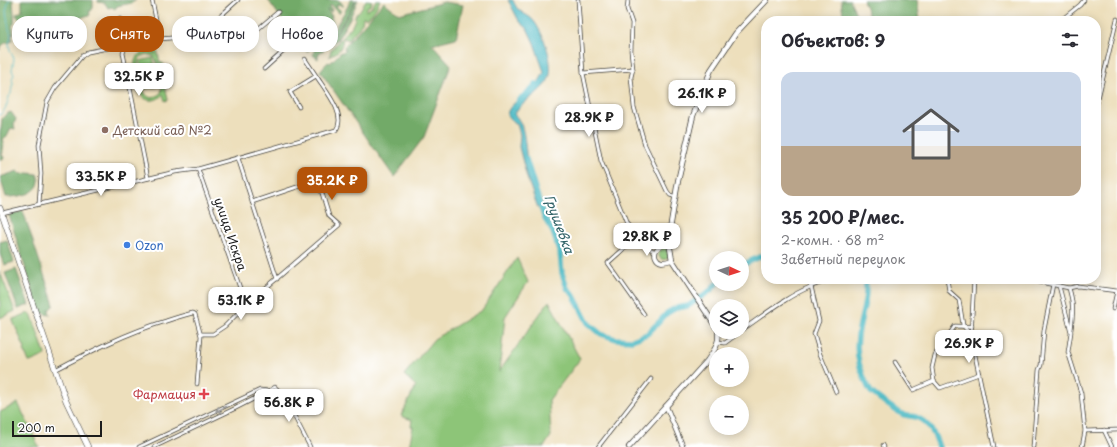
<!DOCTYPE html>
<html lang="ru">
<meta charset="utf-8">
<style>
:root{--surface:#fff;--page:#f7f7f7;--text:#2b2b33;--muted:#7c7c81;--accent:#b45309}
body{margin:0;font-family:"Playpen Sans",sans-serif;background:var(--page);color:var(--text);height:100vh;display:flex;flex-direction:column;font-size:15px;white-space:nowrap}
*{box-sizing:border-box;margin:0}
p{font-size:13px;color:var(--muted)}
.icon{flex:none;width:22px;height:22px;fill:none;stroke:currentColor;stroke-width:2;stroke-linecap:round;stroke-linejoin:round}
.map{position:relative;flex:1;overflow:hidden}
.drawer{position:absolute;left:761px;top:16px;width:340px;height:268px;display:flex;flex-direction:column;background:var(--surface);border-radius:16px;box-shadow:0 2px 10px #0003}
.drawer>*{flex:none}
.guide{position:absolute;left:12px;top:16px;width:380px;height:36px;display:flex;gap:8px}
.needle{width:26px;rotate:94deg}
.fabs{position:absolute;left:709px;top:251px;display:grid;gap:8px}
.fabs a{display:grid;place-items:center;width:40px;height:40px;border-radius:50%;background:var(--surface);box-shadow:0 2px 10px #0003;font-size:20px}
.scale{position:absolute;left:12px;bottom:10px;width:90px;box-sizing:border-box;padding-left:4px;border:2px solid #1c1c1c;border-top:0;font-size:11px;line-height:14px;white-space:nowrap;color:#1c1c1c;-webkit-text-stroke:3px #fff;paint-order:stroke}
.price{position:absolute;translate:-50% -34px;padding:0 9px;border-radius:8px;background:#fff;color:#222;font-size:13px;line-height:26px;filter:drop-shadow(0 1px 2px #0008)}
.price::after{content:'';position:absolute;left:50%;top:24px;width:12px;height:9px;margin-left:-6px;background:inherit;clip-path:polygon(0 0,100% 0,50% 100%)}
.price.selected{background:var(--accent);color:#fff}
ul{padding:0;list-style:none}
li{display:grid;align-content:center;gap:8px;height:212px;padding:0 20px}
li span{display:grid;place-items:center;height:124px;border-radius:12px;color:#555}
li>.icon{margin-inline-start:auto}
span .icon{width:72px;height:72px;fill:#fffc;stroke-width:1}
li b{font-size:17px}
h2{display:flex;justify-content:space-between;align-items:center;height:48px;padding:0 20px;font-size:17px}
.chip{padding:0 14px;border-radius:16px;background:var(--surface);box-shadow:0 2px 10px #0003;font-size:14px;line-height:36px}
.chip.selected{background:var(--accent);color:#fff}
.map>svg:first-child{display:block}
.green{fill:#8dc578;stroke:#54704a;fill-rule:evenodd}
.forest{fill:#72aa68;stroke:#476342}
.water{fill:#49b8c2;stroke:#326a6f}
.lines{fill:none;stroke-linecap:round;stroke-linejoin:round}
.stream{stroke:#49b8c2;stroke-width:1}
.river{stroke:#49b8c2;stroke-width:5.5}
.minor-casing{stroke:#3b3934;stroke-width:4.5}
.tertiary-casing{stroke:#3b3934;stroke-width:5.5}
.secondary-casing{stroke:#3b3934;stroke-width:6}
.primary-casing{stroke:#3b3934;stroke-width:6}
.minor{stroke:#fff;stroke-width:3}
.tertiary{stroke:#fff;stroke-width:4}
.secondary{stroke:#fff;stroke-width:4.5}
.primary{stroke:#fff;stroke-width:5}
.oneway{stroke:#999}
.education-dot{fill:#8d6e63;stroke:#fff;stroke-width:1.5}
.shop-dot{fill:#3f7fe0;stroke:#fff;stroke-width:1.5}
.health-dot{fill:#e0444e;stroke:#fff;stroke-width:1.5}
.labels{text-anchor:middle;dominant-baseline:central;stroke-width:4;stroke-linejoin:round;paint-order:stroke}
.education-label{font-size:12px;fill:#785e54;stroke:#fff;text-anchor:start}
.street-label{font-size:12px;fill:#1c1c1c;stroke:#fff}
.shop-label{font-size:12px;fill:#366cbe;stroke:#fff;text-anchor:start}
.health-label{font-size:12px;fill:#be3a42;stroke:#fff;text-anchor:end}
.water-label{font-size:13px;font-style:italic;fill:#306267;stroke:#fff}
</style>
<div class="map">
<svg width="1117" height="447" viewBox="0 0 1117 447">
<rect width="100%" height="100%" fill="#fff"/>
<filter id="ink" filterUnits="userSpaceOnUse"><feTurbulence type="fractalNoise" baseFrequency=".025" numOctaves="2"/><feDisplacementMap in="SourceGraphic" scale="8" xChannelSelector="R" yChannelSelector="G"/><feConvolveMatrix kernelMatrix="1 2 1 2 8 2 1 2 1" color-interpolation-filters="sRGB"/></filter>
<filter id="wash" filterUnits="userSpaceOnUse"><feTurbulence type="fractalNoise" baseFrequency=".012" numOctaves="4" result="noise"/><feDisplacementMap in="SourceGraphic" scale="16" xChannelSelector="R" yChannelSelector="G"/><feGaussianBlur stdDeviation="0.9" result="paint"/><feColorMatrix in="noise" values="0 0 0 0 0 0 0 0 0 0 0 0 0 0 0 0 0 1.4 0 .05"/><feComposite in="paint" operator="in"/></filter>
<g filter="url(#wash)">
<rect width="100%" height="100%" fill="#eddfbc"/>
<!-- green -->
<g class="green">
<path d="M366,0L372,1L371,5L367,7L366,11L372,7L376,0H380C377,7 373,15 366,18L363,17C363,28 353,31 349,40L343,38C341,52 339,50 329,57L331,50L352,26L355,19V15C361,11 362,6 366,0Z"/>
<path d="M157,49L160,63H163L167,86L165,87L168,100L165,101L163,94C157,102 145,103 140,93C138,88 138,82 137,77C136,72 134,66 135,61C136,57 139,54 143,52C147,51 151,52 155,54L154,50ZM146,54L153,56L157,62V65L155,66L153,58L140,61L141,69H139C137,62 138,57 146,54ZM159,78H160L162,88L161,93L153,98C144,97 143,90 142,82H143L144,89L161,86Z"/>
<circle cx="664" cy="254" r="5.5"/>
<polygon points="517,258 528,282 505,317 499,372 549,301 580,359 549,400 551,436 544,447 409,447 413,427 411,426 412,420 401,416 416,386 404,375 434,339 482,310"/>
<polygon points="0,272 15,311 0,318"/>
<polygon points="29,313 31,314 32,316 45,354 44,356 30,362 29,362 24,350 25,349 13,321 13,319"/>
<polygon points="18,403 39,447 0,447 0,412"/>
</g>
<!-- forest -->
<g class="forest">
<path d="M0,0H13C13,8 15,16 14,24L12,26L13,27V31L14,33V34L12,33V40L11,42C5,43 2,43 0,50Z"/>
<path d="M22,0H93V8L91,11H89L90,15C81,16 70,25 62,22C56,25 48,27 42,25L40,31L31,33C31,29 33,26 28,25L29,32L27,34L26,36H24L17,29L20,20L16,15L17,13L21,12L22,11Z"/>
<polygon points="98,0 136,0 132,3 117,6 116,8 114,9 112,7 108,8 105,3 98,2"/>
<path d="M268,0H334L340,1L343,5V7L339,4L336,6L341,11L339,13L331,4L330,6L332,11L331,12L327,9V10L332,16L331,18L333,22V25L330,28L327,27L325,31V32L323,33L320,30V32C318,36 315,35 311,37L306,35V42L309,50L307,52L305,49L304,50Z"/>
<path d="M350,0H355L352,7L338,30L322,48C337,35 347,18 356,0H358L350,18L337,40L333,42L332,45L322,51H321L318,55V59L314,56L313,54L315,49L317,48L332,33L348,6Z"/>
<polygon points="841,0 850,0 859,21 844,21"/>
<polygon points="863,0 917,0 920,21 871,21"/>
<polygon points="384,2 399,14 444,2 463,5 456,38 432,44 451,65 424,137 394,177 320,71 326,64 328,62 330,63 341,52 344,52 345,50 344,47"/>
<polygon points="11,112 16,119 14,124 15,129 11,128 8,135 3,139 4,142 2,148 3,152 2,155 4,157 4,158 0,160 0,131 1,129 2,119 6,114"/>
<path d="M18,171L20,174L28,173L37,174C38,176 39,178 39,180C39,195 17,197 6,197L0,177Z"/>
<polygon points="23,211 54,305 49,310 50,315 39,312 9,215"/>
<polygon points="7,240 14,262 4,265 0,254 0,242"/>
<polygon points="16,269 29,305 18,309 5,273"/>
</g>
<!-- water -->
<path class="water" d="M508,0H513C514,3 516,6 517,8C521,13 528,15 532,19C543,30 557,69 547,82C538,95 523,101 514,114C527,126 524,149 528,165C532,183 538,202 548,217H544L538,208L527,178L519,147L520,135L517,124L510,119L507,115C508,104 523,98 531,91C536,86 541,79 544,72L534,43L527,28L519,21Z"/>
<g class="lines">
<!-- stream -->
<path class="stream" d="M0,115C6,110 7,104 9,97C9,96 10,95 11,94C12,90 11,87 13,84L12,78L14,75L12,70L14,59L10,50L9,45L11,35L9,29L6,11L7,7L9,0"/>
<!-- river -->
<g class="river">
<path d="M518,102C523,95 531,91 536,84"/>
<polyline points="526,159 544,217 553,232 560,252 562,273 567,288 573,294 588,323 601,334 616,339 632,340 647,334 659,322 667,313 676,308 688,306 711,290 716,284"/>
<polyline points="742,265 766,254"/>
<path d="M865,279C869,298 860,317 858,336C856,349 858,363 863,375C865,380 868,388 871,392C877,397 897,412 904,415C907,416 912,416 916,417C929,422 935,434 939,447"/>
</g>
</g>
</g>
<g filter="url(#ink)">
<g class="lines">
<!-- minor casing -->
<g class="minor-casing">
<g id="minor">
<polyline points="152,0 160,39"/>
<polyline points="578,0 583,73 601,161 627,224 646,246 655,252"/>
<polyline points="628,0 627,9 632,23 631,51 633,69 631,77 634,107 645,145 667,191 670,195 676,197"/>
<polyline points="120,19 125,48 123,53 148,178"/>
<polyline points="1060,21 1080,5 1084,0"/>
<polyline points="240,44 278,12"/>
<polyline points="264,69 296,40"/>
<polyline points="583,73 633,69"/>
<polyline points="299,107 290,92 316,76"/>
<polyline points="1096,107 1117,19"/>
<polyline points="238,158 277,279"/>
<polyline points="198,169 246,305"/>
<polyline points="39,204 41,174 39,145 47,102 55,88 82,56 88,52 118,46 125,48 160,39 182,37 205,30 238,0"/>
<path d="M2,213L175,172L198,169L336,130C347,115 325,90 317,77C313,71 309,65 305,59"/>
<polyline points="638,236 608,263 644,314"/>
<polyline points="947,279 949,291 959,300 963,325 971,336"/>
<polyline points="974,279 971,336 994,447"/>
<polyline points="1025,279 1069,288 1078,286 1117,291"/>
<polyline points="811,286 819,321 814,334 820,354 836,392"/>
<polyline points="1059,286 1071,332 1068,352 1081,393 1085,431 1082,447"/>
<path d="M1069,288C1074,304 1073,314 1071,330"/>
<polyline points="1113,309 1117,291"/>
<path d="M972,326C966,327 961,326 955,326L935,355L932,368L934,381L940,388L979,374"/>
<path d="M742,330C764,315 786,297 810,287C818,283 826,281 834,279"/>
<polyline points="201,334 213,334 225,326 246,305 339,225 329,216 318,180 252,202"/>
<polyline points="718,342 725,343 740,332"/>
<polyline points="895,362 913,390 934,381"/>
<path d="M55,370C91,351 127,333 166,321C175,318 184,315 193,313L195,314L201,336L197,384"/>
<polyline points="1104,430 1112,447"/>
<polyline points="1085,431 1117,430"/>
<polyline points="883,445 884,447"/>
<polyline points="139,447 260,390 269,391"/>
<polyline points="154,447 236,408 269,391 275,387 284,396 310,447"/>
<polyline points="598,447 651,379"/>
<polyline points="1033,447 1039,370 1041,365 1044,330 1054,279"/>
</g>
</g>
<!-- tertiary casing -->
<g class="tertiary-casing">
<g id="tertiary">
<path d="M669,242C665,244 659,245 657,249C653,254 656,261 662,262C665,262 669,261 672,260"/>
<polyline points="666,406 683,447"/>
</g>
</g>
<!-- secondary casing -->
<g class="secondary-casing">
<g id="secondary">
<polyline points="716,327 672,260 669,242 669,235 678,181 693,116 711,70 736,33 767,0"/>
<path d="M629,447L707,361C713,352 720,344 718,332"/>
</g>
</g>
<!-- primary casing -->
<g class="primary-casing">
<polyline id="primary" points="0,208 66,401 88,447"/>
</g>
<!-- minor -->
<use href="#minor" class="minor"/>
<!-- tertiary -->
<use href="#tertiary" class="tertiary"/>
<!-- secondary -->
<use href="#secondary" class="secondary"/>
<!-- primary -->
<use href="#primary" class="primary"/>
</g>
<!-- one-way arrows -->
<defs><path id="oneway-shaft" d="M-6 0H5M1.5-3L5.5 0L1.5 3" fill="none" stroke-width="1.6" stroke-linecap="round" stroke-linejoin="round"/></defs>
<use class="oneway" href="#oneway-shaft" transform="translate(221 409) rotate(155)"/>
</g>
<!-- markers -->
<circle class="education-dot" cx="105" cy="130" r="4"/>
<circle class="shop-dot" cx="127" cy="245" r="4"/>
<path class="health-dot" d="M202 388h4v4h4v4h-4v4h-4v-4h-4v-4h4z"/>
<g class="labels">
<!-- education labels -->
<g class="education-label">
<text x="113" y="130">Детский сад №2</text>
</g>
<!-- street labels -->
<g class="street-label">
<text transform="translate(231 234) rotate(71)">улица Искра</text>
</g>
<!-- shop labels -->
<g class="shop-label">
<text x="135" y="245">Ozon</text>
</g>
<!-- health labels -->
<g class="health-label">
<text x="196" y="394">Фармация</text>
</g>
<!-- water labels -->
<g class="water-label">
<text transform="translate(560 224) rotate(70)">Грушевка</text>
</g>
</g>
</svg>
<div class="fabs">
<a><svg class="needle" viewBox="-14 -14 28 28"><path d="M0-13l5 13h-10z" fill="#e53935"/><path d="M0 13l5-13h-10z" fill="#7c7c81"/></svg></a>
<a><svg class="icon" aria-label="layers" viewBox="0 0 24 24"><path d="M12 4l9 5-9 5-9-5zM3 14l9 5 9-5"/></svg></a>
<a>+</a>
<a>−</a>
</div>
<div class="scale">200 m</div>
<b class="price" style="left:139px;top:97px">32.5K ₽</b>
<b class="price" style="left:702px;top:114px">26.1K ₽</b>
<b class="price" style="left:589px;top:138px">28.9K ₽</b>
<b class="price" style="left:101px;top:197px">33.5K ₽</b>
<b class="price selected" style="left:332px;top:201px">35.2K ₽</b>
<b class="price" style="left:647px;top:257px">29.8K ₽</b>
<b class="price" style="left:241px;top:321px">53.1K ₽</b>
<b class="price" style="left:969px;top:364px">26.9K ₽</b>
<b class="price" style="left:289px;top:423px">56.8K ₽</b>
<div class="guide">
<a class="chip">Купить</a>
<a class="chip selected">Снять</a>
<a class="chip">Фильтры</a>
<a class="chip">Новое</a>
</div>
<section class="drawer">
<h2>Объектов: 9<svg class="icon" aria-label="filters" viewBox="0 0 24 24"><path d="M4 7h16M4 17h16"/><circle cx="9" cy="7" r="2"/><circle cx="15" cy="17" r="2"/></svg></h2>
<ul>
<li><span style="background:linear-gradient(#c9d6e8 60%,#b9a48a 0)"><svg class="icon" aria-label="home" viewBox="0 0 24 24"><path d="M3 11l9-7 9 7M6 9v11h12V9"/></svg></span><div><b>35 200 ₽/мес.</b><p>2-комн. · 68 m²</p><p>Заветный переулок</p></div></li>
</ul>
</section>
</div>
